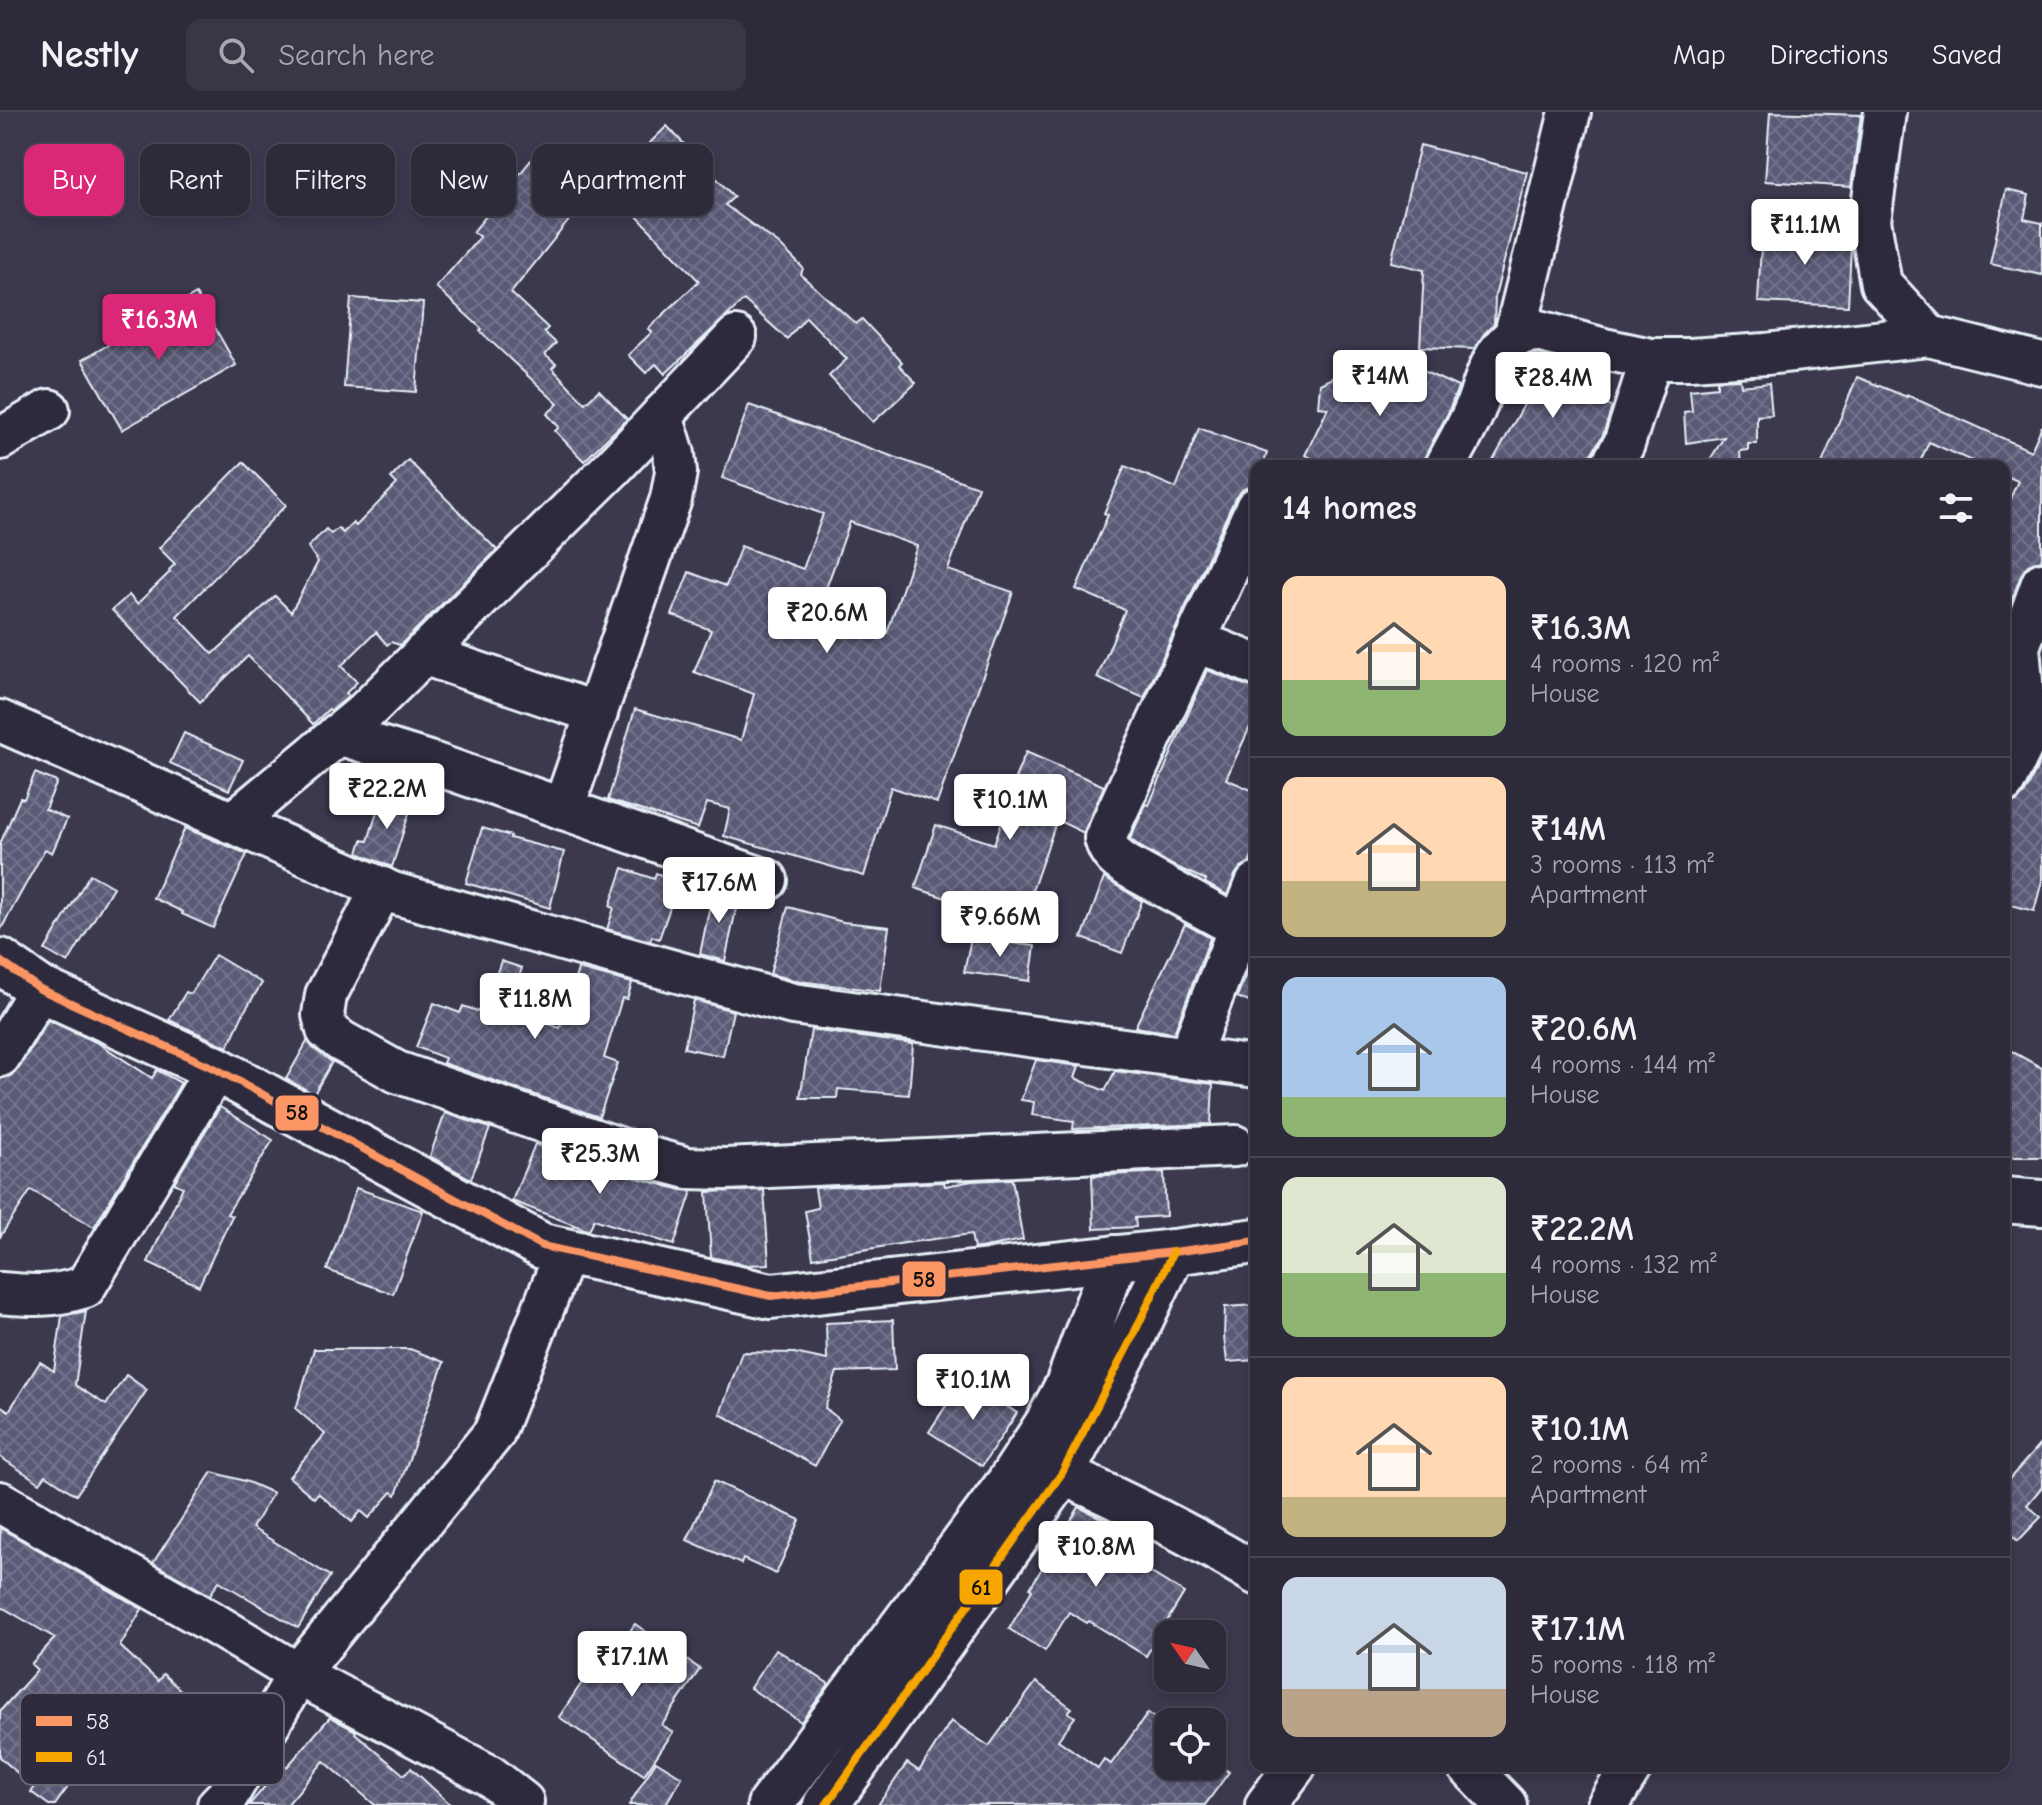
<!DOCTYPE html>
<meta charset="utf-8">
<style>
:root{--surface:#2d2a3a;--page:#393645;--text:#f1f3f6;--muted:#a7a7af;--line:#484654;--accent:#db2777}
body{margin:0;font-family:"Comic Neue",sans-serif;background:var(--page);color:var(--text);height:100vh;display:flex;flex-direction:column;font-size:30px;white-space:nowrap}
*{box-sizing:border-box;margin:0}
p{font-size:26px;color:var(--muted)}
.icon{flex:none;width:44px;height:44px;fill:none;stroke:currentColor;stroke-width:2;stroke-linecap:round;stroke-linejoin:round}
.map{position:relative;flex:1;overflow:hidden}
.side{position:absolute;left:1250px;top:348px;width:760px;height:1312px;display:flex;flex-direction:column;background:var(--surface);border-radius:16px;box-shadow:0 4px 12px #0003,0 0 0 2px var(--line)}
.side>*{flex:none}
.banner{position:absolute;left:24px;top:32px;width:760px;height:72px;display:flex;gap:16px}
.needle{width:52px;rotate:304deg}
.controls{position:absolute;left:1154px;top:1508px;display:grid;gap:16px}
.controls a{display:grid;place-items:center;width:72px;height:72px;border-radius:16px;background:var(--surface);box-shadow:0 4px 12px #0003,0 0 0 2px var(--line);font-size:40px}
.price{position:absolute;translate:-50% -68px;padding:0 18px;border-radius:8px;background:#fff;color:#222;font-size:26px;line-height:52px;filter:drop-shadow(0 2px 4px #0008)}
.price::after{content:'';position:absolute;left:50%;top:48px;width:24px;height:18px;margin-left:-12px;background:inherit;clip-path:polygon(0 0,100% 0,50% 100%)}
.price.on{background:var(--accent);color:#fff}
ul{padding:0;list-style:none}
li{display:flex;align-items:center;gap:24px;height:200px;padding:0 32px}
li+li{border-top:2px solid var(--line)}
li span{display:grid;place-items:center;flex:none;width:224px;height:160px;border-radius:16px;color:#555}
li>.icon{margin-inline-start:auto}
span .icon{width:96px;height:96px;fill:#fffc;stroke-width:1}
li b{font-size:34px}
h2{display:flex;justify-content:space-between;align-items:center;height:96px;padding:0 32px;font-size:34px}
.chip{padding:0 28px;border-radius:16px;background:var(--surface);box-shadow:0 4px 12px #0003,0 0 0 2px var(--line);font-size:28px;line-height:72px}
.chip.on{background:var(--accent);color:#fff}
header{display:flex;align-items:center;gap:48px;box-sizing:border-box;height:112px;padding:0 40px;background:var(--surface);border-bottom:2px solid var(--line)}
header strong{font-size:38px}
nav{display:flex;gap:44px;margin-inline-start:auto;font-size:28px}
.search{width:560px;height:72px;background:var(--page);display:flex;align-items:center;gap:20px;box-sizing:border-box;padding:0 28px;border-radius:16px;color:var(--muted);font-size:30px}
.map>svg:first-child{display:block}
.building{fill:url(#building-cross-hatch);stroke:#e8f1f8;stroke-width:2;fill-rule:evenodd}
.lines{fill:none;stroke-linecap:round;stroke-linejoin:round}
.minor-casing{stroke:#e8f1f8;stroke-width:46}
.major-casing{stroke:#e8f1f8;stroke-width:50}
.minor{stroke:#2f2a3d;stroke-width:40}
.major{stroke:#2f2a3d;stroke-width:44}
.bus-1-casing{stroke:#2f2a3d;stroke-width:14}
.bus-2-casing{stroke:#2f2a3d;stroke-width:14}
.bus-1{stroke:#fb9564;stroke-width:8}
.bus-2{stroke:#f7a600;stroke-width:8}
.key{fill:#2f2a3d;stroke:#666675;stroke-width:2}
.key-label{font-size:22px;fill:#e8f1f8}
.line-badge{stroke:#2f2a3d;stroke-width:3}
.pale-badge-label{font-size:22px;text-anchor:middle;font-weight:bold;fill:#111}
</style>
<header>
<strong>Nestly</strong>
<div class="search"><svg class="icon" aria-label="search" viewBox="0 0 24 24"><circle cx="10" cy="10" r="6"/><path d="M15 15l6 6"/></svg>Search here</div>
<nav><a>Map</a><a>Directions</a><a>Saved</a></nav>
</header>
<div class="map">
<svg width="2042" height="1693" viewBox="0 0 2042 1693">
<defs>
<pattern id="building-cross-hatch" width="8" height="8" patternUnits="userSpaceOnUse" patternTransform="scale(2)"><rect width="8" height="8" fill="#5a5a77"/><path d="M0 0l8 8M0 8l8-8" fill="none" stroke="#72728b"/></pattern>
</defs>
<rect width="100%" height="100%" fill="#3c384e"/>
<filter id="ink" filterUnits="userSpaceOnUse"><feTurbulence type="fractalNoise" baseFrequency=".0125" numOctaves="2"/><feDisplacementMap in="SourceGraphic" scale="16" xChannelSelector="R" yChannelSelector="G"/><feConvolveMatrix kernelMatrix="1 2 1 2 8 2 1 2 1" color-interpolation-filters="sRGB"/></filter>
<g filter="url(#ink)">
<!-- building -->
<g class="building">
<polygon points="1770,0 1861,3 1851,75 1765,69"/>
<polygon points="667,14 734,85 725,93 779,132 803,156 801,163 856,212 862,207 902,250 899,253 916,271 873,310 829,264 847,247 806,205 787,227 744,188 665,262 656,252 646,261 628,243 652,220 648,217 699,169 607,73"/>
<polygon points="1420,33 1527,60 1495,184 1494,212 1484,222 1474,237 1420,235 1424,158 1391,150"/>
<polygon points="548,41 594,77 511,181 548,216 544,220 556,231 545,243 556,252 552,256 585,291 599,278 627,307 584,349 555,319 559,315 547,302 558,292 480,219 482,217 436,175 480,125 473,120 531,48 538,53"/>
<polygon points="2006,78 2029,83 2024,107 2042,111 2042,163 1990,152"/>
<polygon points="1762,115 1848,119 1851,134 1848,194 1758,190"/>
<polygon points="196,182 236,253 122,318 82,248"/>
<polygon points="351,186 423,191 416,280 344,275"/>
<polygon points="1537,242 1563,250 1578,258 1570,273 1612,295 1603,323 1591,342 1588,354 1490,354 1526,289 1518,285 1528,267 1519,262 1530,244"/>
<polygon points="1410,253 1458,275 1448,301 1425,344 1423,354 1327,354 1305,343 1328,296 1318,295 1320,272 1350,257 1406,263"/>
<polygon points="1857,265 1907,285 1907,283 2031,339 2042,314 2042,445 2041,448 2028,453 2021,463 2004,509 2004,400 2018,369 2004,363 2004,354 1983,354 1929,330 1918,354 1821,354"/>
<polygon points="1740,267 1741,274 1769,271 1772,303 1757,304 1757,332 1748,332 1748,338 1740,339 1741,354 1706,354 1724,325 1686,331 1684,300 1692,299 1690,278 1717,275 1717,268"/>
<path d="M749,293L978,375L948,458L1013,480L937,691L891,675L864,764L724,724L730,697L707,691L698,716L608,688L635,597L741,628L754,582L694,560L711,518L672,503L689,460L726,474L741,434L803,457L823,402L722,366ZM850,410L917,434L887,521L819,496Z"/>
<polygon points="1199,316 1267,341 1263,354 1256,354 1255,373 1243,377 1235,386 1144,586 1097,566 1125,498 1076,477 1108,403 1104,401 1125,354 1176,376"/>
<polygon points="408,348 497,438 400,533 391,530 387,533 376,520 341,554 357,570 346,581 349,584 331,599 329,597 313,612 248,544 200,590 112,498 129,483 137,492 170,460 169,458 175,452 159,436 243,350 286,393 177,504 213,542 275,484 291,500 318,450 308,435 326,417 331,422 338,416 343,421 353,411 356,414 397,372 391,366"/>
<polygon points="1207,558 1247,574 1256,575 1256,602 1226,667 1256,680 1256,734 1249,751 1241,755 1235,763 1227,783 1205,771 1206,768 1172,753 1141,735 1130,727 1146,692 1149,693"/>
<polygon points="184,621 243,648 229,678 170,651"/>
<polygon points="1026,640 1104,674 1084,721 1057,708 1021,810 915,776 936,713 994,732 1017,667 1015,666"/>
<polygon points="2042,646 2042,769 2034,799 2004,791 2004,703 2009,693 2017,690 2025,681"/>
<polygon points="35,661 57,670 45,697 67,707 52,741 45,737 0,819 0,732 20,686 24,687"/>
<polygon points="382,683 412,692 392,755 358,741 362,728 368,729"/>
<polygon points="185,716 247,742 213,816 182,802 183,800 153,786"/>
<polygon points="482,716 511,724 510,726 564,740 550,796 466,771"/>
<polygon points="623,756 654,767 656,761 679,770 659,827 652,824 650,829 607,817 614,796 610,794"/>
<polygon points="90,762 113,775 68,851 45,838"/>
<polygon points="1104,766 1142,789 1122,841 1082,826"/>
<polygon points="713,778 739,783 725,849 700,842"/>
<polygon points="788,795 843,810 889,815 880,879 798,869 770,862"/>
<polygon points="1185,812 1210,826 1174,921 1135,915"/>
<polygon points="971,826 1035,834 1030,869 964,860"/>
<polygon points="215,843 262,871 244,900 228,935 169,908 186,880 191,882"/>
<polygon points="501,849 522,856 508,898 560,916 578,857 632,871 627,887 622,886 604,946 618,951 599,1005 443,951 445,946 416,935 434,891 460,901 463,894 483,901"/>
<polygon points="1250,852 1256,855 1256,893 1237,885"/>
<polygon points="694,888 733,899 723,944 684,936"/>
<polygon points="48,908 98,931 152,966 157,958 181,971 94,1115 31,1078 0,1125 0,967 10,964 19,956"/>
<polygon points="811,918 913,932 909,983 838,977 837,986 800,986"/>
<polygon points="308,928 313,936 332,950 314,982 286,967"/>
<polygon points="2004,935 2042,956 2042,1045 2004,1045"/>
<polygon points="1036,948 1079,954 1075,966 1105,979 1115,959 1213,972 1211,1012 1073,1017 1074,1009 1032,1003 1034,990 1021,988"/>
<polygon points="220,995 273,1028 227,1102 232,1104 199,1174 148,1150 183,1075 174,1071"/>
<polygon points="445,1001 490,1016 471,1067 430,1044"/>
<polygon points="535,1032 633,1065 682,1078 692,1079 674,1133 594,1107 589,1119 587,1118 512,1089"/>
<polygon points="1164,1060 1166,1104 1135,1106 1136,1115 1094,1117 1092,1064"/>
<polygon points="1012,1067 1023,1128 974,1137 971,1122 905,1131 813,1146 805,1099 818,1096 815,1076 944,1070 945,1074 972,1069"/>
<polygon points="356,1076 423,1099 393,1182 327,1158"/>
<polygon points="764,1078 769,1152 748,1153 711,1145 707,1080"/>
<polygon points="1256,1193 1256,1248 1227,1250 1224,1225 1225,1195"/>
<polygon points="86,1199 75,1273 106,1293 126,1263 147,1278 76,1383 46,1363 40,1371 0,1345 0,1293 9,1299 40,1250 54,1259 62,1204"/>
<polygon points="893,1208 895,1258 837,1260 825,1296 840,1308 815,1354 720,1302 742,1240 794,1241 827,1248 826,1211"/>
<polygon points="314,1237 410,1237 444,1250 396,1383 392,1380 369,1406 361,1399 352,1410 318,1381 314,1386 289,1365 325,1322 296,1297"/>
<polygon points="964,1266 1017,1301 982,1354 929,1320"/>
<polygon points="2042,1330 2042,1375 2027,1393 2041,1405 2018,1429 2005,1417 2004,1418 2004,1373"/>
<polygon points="212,1360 248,1370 273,1381 252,1416 330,1464 298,1516 219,1469 210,1483 153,1451"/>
<polygon points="714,1369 800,1408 776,1462 743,1447 741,1452 687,1428"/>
<polygon points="1079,1395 1105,1408 1101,1415 1134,1435 1127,1446 1184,1481 1146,1544 1089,1509 1087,1511 1069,1500 1045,1539 1009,1517 1032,1478 1030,1476"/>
<polygon points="0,1416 142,1497 120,1534 158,1569 163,1562 212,1607 164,1659 106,1622 55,1693 49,1693 31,1680 34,1676 0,1645 0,1599 37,1558 31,1552 55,1526 0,1494"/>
<polygon points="635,1512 700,1557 662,1613 673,1620 644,1663 559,1605 587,1563 596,1568"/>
<polygon points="776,1537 829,1572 801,1610 750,1576"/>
<polygon points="1036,1570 1072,1596 1068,1600 1075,1605 1058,1628 1098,1656 1104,1647 1111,1652 1148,1601 1168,1616 1168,1654 1212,1654 1212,1648 1229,1660 1205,1693 878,1693 907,1651 919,1659 951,1609 989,1634"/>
<polygon points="330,1605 356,1619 355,1621 404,1663 411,1656 451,1693 375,1693 324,1649 287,1693 249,1693 284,1652 287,1655"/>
<polygon points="656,1649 682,1665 665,1693 629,1693"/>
</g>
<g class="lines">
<!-- minor casing -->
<g class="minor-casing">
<g id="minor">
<polyline points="1885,0 1870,109 1881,172 1929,224 2042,252"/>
<polyline points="1514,226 1570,0"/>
<polyline points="0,327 49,298"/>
<path d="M1446,354C1455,335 1467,317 1475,297C1487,266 1495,218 1539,219L1604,237L1651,247H1690L1766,242L1929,224"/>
<polyline points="1611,354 1624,332 1651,247"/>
<polyline points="1194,531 1219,538 1256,553"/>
<polyline points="423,542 597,601"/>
<polyline points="0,609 393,781 793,892 1256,955"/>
<polyline points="338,622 432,651 767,768"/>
<polyline points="2004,671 2032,614 2023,581 2019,535 2042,471"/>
<polyline points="563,697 671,387 676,360 674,342 662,303"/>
<polyline points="232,711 364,601 613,355 736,225"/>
<polyline points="382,776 326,883 323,903 327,918 341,929 397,960 639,1043 688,1056 726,1057 1235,1034"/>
<path d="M1238,815L1129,755C1116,747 1109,741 1105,726L1256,396"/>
<polyline points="0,944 40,877"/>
<polyline points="1189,945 1256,772"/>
<path d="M0,1181C34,1184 52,1185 85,1175L216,957"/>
<path d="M1030,1351C1065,1362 1096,1377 1129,1393C1172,1414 1215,1436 1256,1462"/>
<polyline points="0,1390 208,1508 298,1562 490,1664 523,1690 521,1693"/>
<polyline points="1468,1654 1506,1693"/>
<polyline points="218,1693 228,1683 298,1562 494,1321 566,1139"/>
<polyline points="1266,1693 1295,1654"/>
<polyline points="1608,1693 1632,1654"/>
</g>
</g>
<!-- major casing -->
<g class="major-casing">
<g id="major">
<polyline points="0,849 40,877 216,957 542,1134 771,1184 1173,1140 1256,1129"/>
<polyline points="2004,1088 2042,1091"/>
<polyline points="770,1693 1009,1371 1048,1311 1068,1273 1115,1146"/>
<polyline points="826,1693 1062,1361 1130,1230 1173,1140"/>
</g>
</g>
<!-- minor -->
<use href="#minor" class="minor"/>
<!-- major -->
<use href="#major" class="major"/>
<!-- bus-1 casing -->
<g class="bus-1-casing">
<polyline id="bus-1" points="0,849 40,877 216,957 542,1134 771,1184 1173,1140 1256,1129"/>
</g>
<!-- bus-2 casing -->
<g class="bus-2-casing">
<polyline id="bus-2" points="826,1693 1062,1361 1130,1230 1173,1140"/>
</g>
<!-- bus-1 -->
<use href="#bus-1" class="bus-1"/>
<!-- bus-2 -->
<use href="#bus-2" class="bus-2"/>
</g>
</g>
<!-- legend -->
<rect x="20" y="1581" width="264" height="92" rx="12" class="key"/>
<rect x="36" y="1604" width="36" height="10" fill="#fb9564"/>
<rect x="36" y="1640" width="36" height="10" fill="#f7a600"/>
<g class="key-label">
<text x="86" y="1617">58</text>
<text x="86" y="1653">61</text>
</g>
<g class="line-badge">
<rect x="274" y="982" width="46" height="38" rx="8" fill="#fb9564"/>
<rect x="901" y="1148" width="46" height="38" rx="8" fill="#fb9564"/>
<rect x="958" y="1456" width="46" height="38" rx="8" fill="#f7a600"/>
</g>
<g class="pale-badge-label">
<text x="297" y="1008">58</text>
<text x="924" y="1175">58</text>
<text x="981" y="1483">61</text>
</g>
</svg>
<div class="controls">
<a><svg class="needle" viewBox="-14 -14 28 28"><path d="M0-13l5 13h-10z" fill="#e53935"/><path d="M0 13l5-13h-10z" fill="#a7a7af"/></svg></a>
<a><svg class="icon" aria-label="locate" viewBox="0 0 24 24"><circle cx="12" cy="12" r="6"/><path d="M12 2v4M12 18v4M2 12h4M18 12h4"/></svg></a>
</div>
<b class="price" style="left:1805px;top:155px">₹11.1M</b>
<b class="price on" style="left:159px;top:250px">₹16.3M</b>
<b class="price" style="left:1380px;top:306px">₹14M</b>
<b class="price" style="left:1553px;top:308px">₹28.4M</b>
<b class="price" style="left:827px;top:543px">₹20.6M</b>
<b class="price" style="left:387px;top:719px">₹22.2M</b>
<b class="price" style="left:1010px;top:730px">₹10.1M</b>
<b class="price" style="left:719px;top:813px">₹17.6M</b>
<b class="price" style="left:1000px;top:847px">₹9.66M</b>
<b class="price" style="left:535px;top:929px">₹11.8M</b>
<b class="price" style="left:600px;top:1084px">₹25.3M</b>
<b class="price" style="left:973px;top:1310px">₹10.1M</b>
<b class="price" style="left:1096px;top:1477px">₹10.8M</b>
<b class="price" style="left:632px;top:1587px">₹17.1M</b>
<div class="banner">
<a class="chip on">Buy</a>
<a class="chip">Rent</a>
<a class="chip">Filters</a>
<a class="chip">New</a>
<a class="chip">Apartment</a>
</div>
<section class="side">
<h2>14 homes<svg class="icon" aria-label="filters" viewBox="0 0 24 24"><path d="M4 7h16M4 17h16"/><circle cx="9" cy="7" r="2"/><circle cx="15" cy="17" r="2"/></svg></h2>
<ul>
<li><span style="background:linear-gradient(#ffd9b3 65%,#8fb573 0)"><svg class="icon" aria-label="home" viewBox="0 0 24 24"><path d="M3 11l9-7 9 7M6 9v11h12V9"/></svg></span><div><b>₹16.3M</b><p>4 rooms · 120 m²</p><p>House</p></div></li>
<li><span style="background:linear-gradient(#ffd9b3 65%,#c2b280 0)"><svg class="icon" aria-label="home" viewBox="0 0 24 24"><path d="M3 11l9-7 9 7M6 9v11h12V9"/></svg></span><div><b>₹14M</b><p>3 rooms · 113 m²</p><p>Apartment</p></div></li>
<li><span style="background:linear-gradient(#a9c7e8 75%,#8fb573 0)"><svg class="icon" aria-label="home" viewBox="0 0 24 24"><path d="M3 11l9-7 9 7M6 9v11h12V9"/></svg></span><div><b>₹20.6M</b><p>4 rooms · 144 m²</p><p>House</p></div></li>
<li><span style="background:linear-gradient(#dfe7d0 60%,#8fb573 0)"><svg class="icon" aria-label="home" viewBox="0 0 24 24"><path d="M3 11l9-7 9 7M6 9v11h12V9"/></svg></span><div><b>₹22.2M</b><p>4 rooms · 132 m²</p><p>House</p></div></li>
<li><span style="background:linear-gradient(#ffd9b3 75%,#c2b280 0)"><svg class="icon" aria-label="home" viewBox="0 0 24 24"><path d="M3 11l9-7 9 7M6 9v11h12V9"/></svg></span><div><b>₹10.1M</b><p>2 rooms · 64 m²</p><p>Apartment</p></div></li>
<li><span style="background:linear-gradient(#c9d6e8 70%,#b9a48a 0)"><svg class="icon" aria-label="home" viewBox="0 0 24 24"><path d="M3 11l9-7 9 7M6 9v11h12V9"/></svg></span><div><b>₹17.1M</b><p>5 rooms · 118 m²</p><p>House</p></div></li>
</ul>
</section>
</div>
